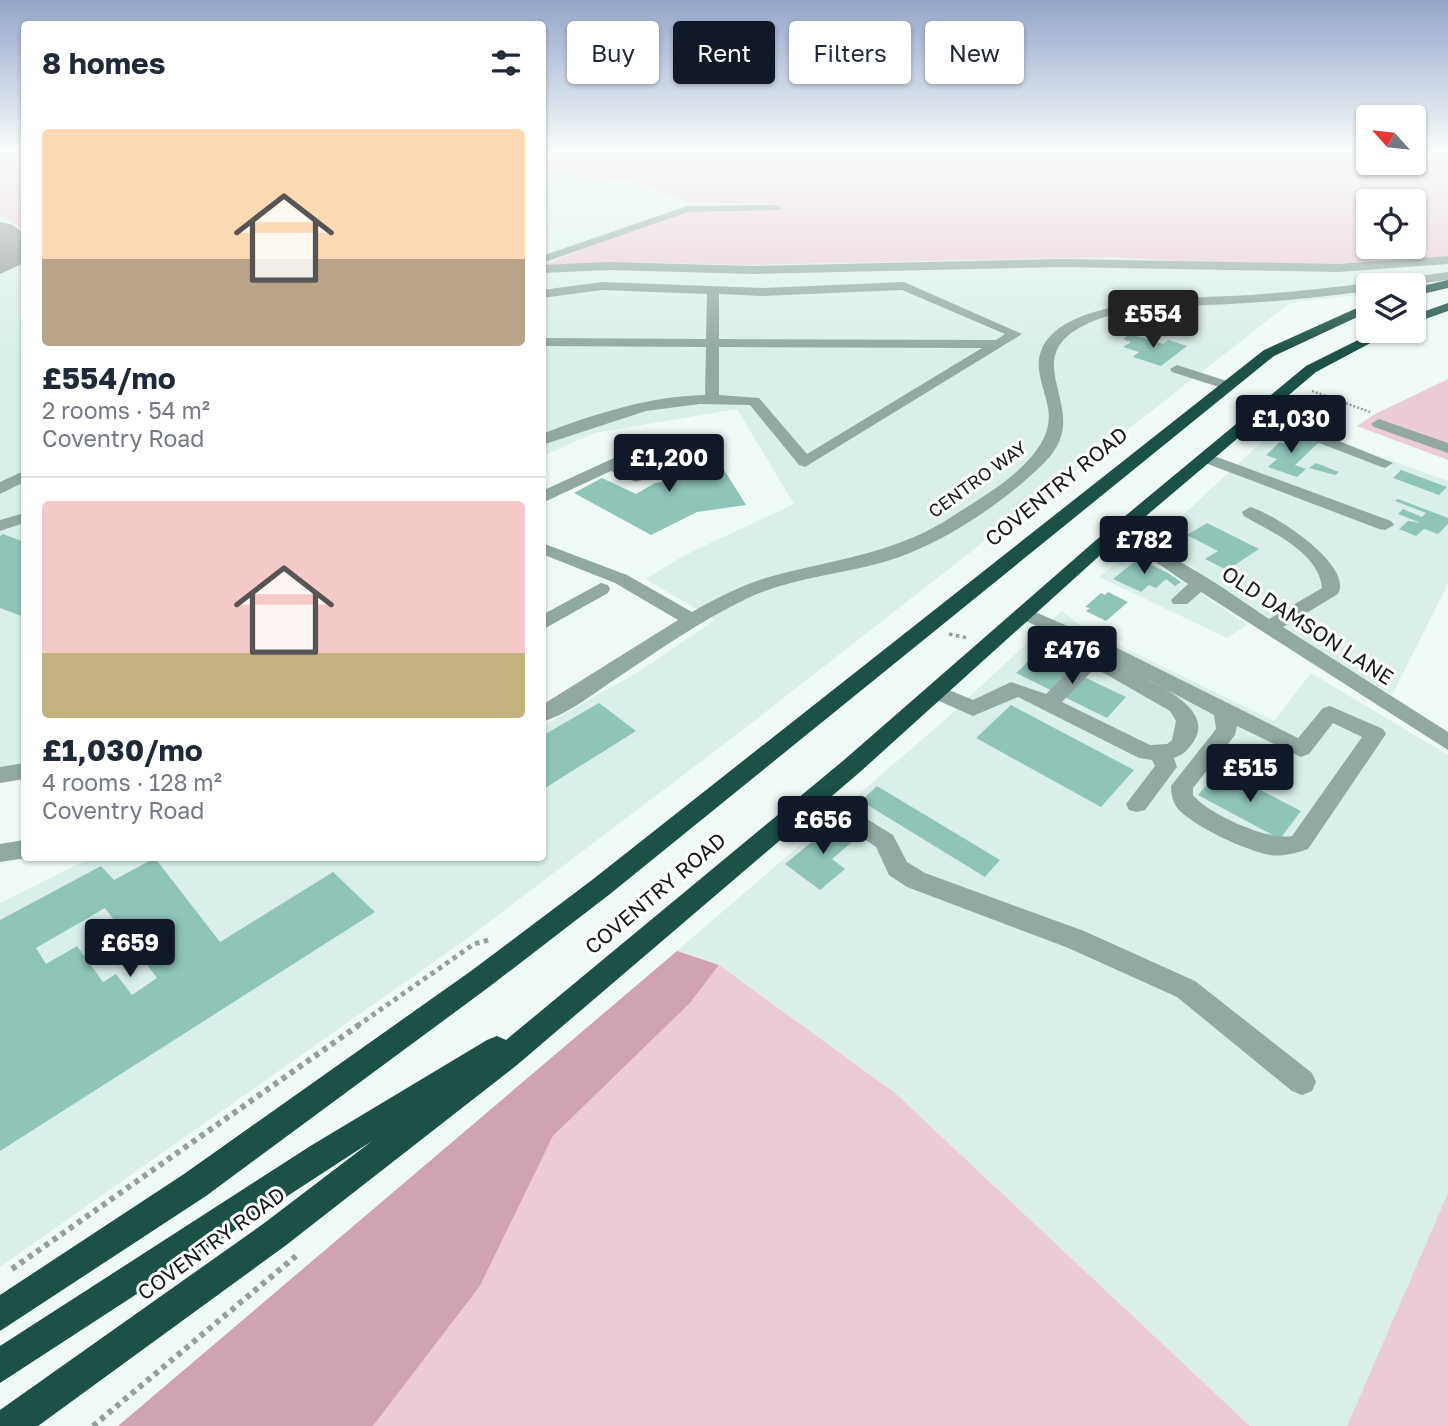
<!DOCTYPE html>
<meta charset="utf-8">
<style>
:root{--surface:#fff;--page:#f6f6f7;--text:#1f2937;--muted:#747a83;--line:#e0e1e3;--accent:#111827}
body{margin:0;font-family:"Golos Text",sans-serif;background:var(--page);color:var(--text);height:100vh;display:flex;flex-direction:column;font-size:26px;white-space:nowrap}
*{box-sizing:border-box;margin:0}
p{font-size:23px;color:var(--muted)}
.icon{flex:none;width:38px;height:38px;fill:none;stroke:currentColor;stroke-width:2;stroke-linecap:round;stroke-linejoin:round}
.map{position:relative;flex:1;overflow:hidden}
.panel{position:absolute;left:21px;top:21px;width:525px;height:840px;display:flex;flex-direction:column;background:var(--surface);border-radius:7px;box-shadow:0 2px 5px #0004}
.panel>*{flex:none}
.banner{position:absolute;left:567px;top:21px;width:665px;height:63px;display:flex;gap:14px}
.needle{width:46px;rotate:297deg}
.tools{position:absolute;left:1356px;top:105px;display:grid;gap:14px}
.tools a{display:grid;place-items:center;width:70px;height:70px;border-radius:7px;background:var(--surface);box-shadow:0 2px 5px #0004;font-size:35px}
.price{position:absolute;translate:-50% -60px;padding:0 16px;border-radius:7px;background:var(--accent);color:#fff;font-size:23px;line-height:46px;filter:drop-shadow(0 2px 4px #0008)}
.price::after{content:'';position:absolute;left:50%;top:42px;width:21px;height:16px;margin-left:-10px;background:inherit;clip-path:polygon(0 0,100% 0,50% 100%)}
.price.selected{background:#222;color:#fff}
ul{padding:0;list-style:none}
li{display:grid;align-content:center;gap:14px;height:371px;padding:0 21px}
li+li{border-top:2px solid var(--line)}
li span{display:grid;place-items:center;height:217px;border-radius:7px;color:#555}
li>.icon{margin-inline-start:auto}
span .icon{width:126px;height:126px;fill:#fffc;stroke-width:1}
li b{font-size:30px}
h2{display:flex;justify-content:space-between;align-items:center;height:84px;padding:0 21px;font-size:30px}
.tag{padding:0 24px;border-radius:7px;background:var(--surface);box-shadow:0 2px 5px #0004;font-size:24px;line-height:63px}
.tag.selected{background:var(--accent);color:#fff}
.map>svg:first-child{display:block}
.built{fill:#daefea;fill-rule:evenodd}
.green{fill:#ebcbd5;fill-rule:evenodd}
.forest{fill:#d1a2b1}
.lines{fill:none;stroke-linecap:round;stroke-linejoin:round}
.taxiway{fill:#929a98;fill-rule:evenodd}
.building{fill:#8fc5b9;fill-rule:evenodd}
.path-far3{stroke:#979f9d;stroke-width:2.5;stroke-dasharray:2 2;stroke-linecap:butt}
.path-far2{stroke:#979f9d;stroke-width:3.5;stroke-dasharray:3.5 3.5;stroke-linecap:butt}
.path-far1{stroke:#979f9d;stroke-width:5;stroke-dasharray:4.5 4.5;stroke-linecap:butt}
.path{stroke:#979f9d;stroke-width:6;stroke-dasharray:5 5;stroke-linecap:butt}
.minor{fill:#92a9a3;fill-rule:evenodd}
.highway{fill:#1b5147;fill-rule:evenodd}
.labels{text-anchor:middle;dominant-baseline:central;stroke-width:6;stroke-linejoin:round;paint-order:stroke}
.far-street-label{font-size:18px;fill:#171a19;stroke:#fff}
.street-label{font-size:21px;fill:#171a19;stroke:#fff}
</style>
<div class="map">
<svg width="1448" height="1426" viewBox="0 0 1448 1426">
<rect width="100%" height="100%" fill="#effaf7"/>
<!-- built -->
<g class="built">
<polygon points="0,153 24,153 24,768 0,767"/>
<path d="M543,153H1368V163H1414V153H1448V281L1414,287L1368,285V294L1290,303L727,742L465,940L0,1267V903L91,858H542L543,726L638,672L715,620L645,579L685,555L794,504L737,409L594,433L543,456ZM1368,201H1414V247H1368Z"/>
<polygon points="1284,421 1448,481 1448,584 1392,695 1262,616 1164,548 1158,538"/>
<polygon points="1127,554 1137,554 1168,572 1247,625 1227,638 1099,577"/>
<polygon points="1062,611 1082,627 1274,721 1311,673 1448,755 1448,1193 1347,1426 1250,1426 895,1093 719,965 677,951 939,725"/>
</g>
<!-- green -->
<g class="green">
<path d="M543,153H1368V163H1414V153H1448V256L1396,263L1245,265L1113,257L739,265L635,262L543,266L659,217L709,207H774L764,204L688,202L627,180L588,178L543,167ZM1368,201H1414V247H1368Z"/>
<polygon points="24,159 24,229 0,215 0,160"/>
<polygon points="1448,379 1448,460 1357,426 1375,414"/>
<polygon points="719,965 895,1093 1250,1426 373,1426 480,1286 553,1136 690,1003"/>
<polygon points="1448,1193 1448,1426 1347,1426"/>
</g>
<!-- forest -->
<polygon class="forest" points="677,951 719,965 690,1003 553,1136 480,1286 373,1426 118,1426"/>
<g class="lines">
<!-- taxiway -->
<polygon class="taxiway" points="0,222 13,225 24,234 24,263 0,274"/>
</g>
<!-- building -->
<g class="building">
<polygon points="1130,334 1163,344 1168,340 1187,346 1161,366 1133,357 1139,352 1123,347 1131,342 1123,339"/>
<polygon points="1297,434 1319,442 1295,465 1306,469 1297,477 1268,467 1277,459 1266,455 1280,442 1286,444"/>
<polygon points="711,449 746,505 697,512 651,535 574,493 602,478 636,494 655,483 684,478 672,454"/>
<polygon points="1316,463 1339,472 1335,475 1309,468"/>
<polygon points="1401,470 1447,487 1439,495 1393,478"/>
<polygon points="1398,499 1448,518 1448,524 1438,534 1424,529 1416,536 1399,529 1408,521 1421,523 1398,514 1403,509 1422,517 1426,513 1395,501"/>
<polygon points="1207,523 1259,549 1227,570 1205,559 1218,551 1187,535"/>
<polygon points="3,534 24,542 24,617 0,608 0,536"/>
<polygon points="1138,559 1168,573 1181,582 1175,586 1166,579 1156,588 1149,585 1141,592 1113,579"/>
<polygon points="1108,592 1128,602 1106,621 1086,611 1090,608 1085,607 1101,593 1105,595"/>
<polygon points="1036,654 1126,697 1107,718 1016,673"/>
<polygon points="599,703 636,731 542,790 542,736"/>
<polygon points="1011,705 1134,770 1101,807 976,738"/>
<polygon points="1220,769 1301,811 1280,839 1198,795"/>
<polygon points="877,786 1000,860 985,877 861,801"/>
<polygon points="837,821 859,836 832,859 845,869 820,890 785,864"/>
<path d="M155,858L220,942L333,872L375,912L0,1151V920L101,866L114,880ZM105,908L157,978L132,995L116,974L103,982L77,946L46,964L36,948Z"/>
</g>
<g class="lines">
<!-- path-far3 -->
<polyline class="path-far3" points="1312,391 1370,412"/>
<!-- path-far2 -->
<polyline class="path-far2" points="949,634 968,638"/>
<!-- path-far1 -->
<polyline class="path-far1" points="357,1026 474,944 492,939"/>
<!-- path -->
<g class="path">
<polyline points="12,1269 359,1025"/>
<polyline points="93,1426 296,1256"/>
</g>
<!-- minor -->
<g class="minor">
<polygon points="776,205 781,208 780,210 688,212 542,263 542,256 687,206"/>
<polygon points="1448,256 1448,264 1338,272 1062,267 754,274 610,270 542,273 542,265 610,262 754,266 1062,259 1338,264"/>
<polygon points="1448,272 1448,280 1408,285 1377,285 1383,281"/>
<path d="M602,282L763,288L904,282L1022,334L805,467L799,465L750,405L700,404L646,411L542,445V434C594,414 649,396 705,395L706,347L542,346V338L706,339L707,294L602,290L542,298V290ZM902,290L1005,334L996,340L719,339V294L763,296ZM719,347L982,348L807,454L759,398L719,395Z"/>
<path d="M1368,283L1373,285H1368V291L1351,293C1311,298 1270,302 1230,304C1181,307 1123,303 1079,328C1017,364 1096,411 1045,462C1004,503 940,546 884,562C838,575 789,578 746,599C698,622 655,653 611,682C590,696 566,715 542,722V705L678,620L615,583L542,554V543L627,575L692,612C717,598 742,585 769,577C834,559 896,554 953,516C988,493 1057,456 1048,408C1045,390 1034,369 1041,351C1061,295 1203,298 1252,295C1291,292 1330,288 1368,283Z"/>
<polygon points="1177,365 1233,383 1235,386 1228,390 1172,372 1170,369"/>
<polygon points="1252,414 1324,435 1393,463 1385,468 1379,466 1314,441 1247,422 1247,416"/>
<polygon points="1379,419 1448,443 1448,453 1374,427 1371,424"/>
<path d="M704,438L712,443L709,446L658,457L666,463L660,476L635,482L611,471L542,503V491L614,458ZM642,461L649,465L647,470L636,472L627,469L628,464Z"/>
<polygon points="1206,453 1391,521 1394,525 1385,530 1379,529 1200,461 1200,455"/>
<polygon points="24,471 24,482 0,494 0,482"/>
<path d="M1250,507C1273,513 1354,565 1338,594L1283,627L1448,732V750L1201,592L1187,604H1173L1171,600L1188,584C1169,572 1151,556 1129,550C1117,547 1101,555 1092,545C1121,511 1240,600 1269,619L1322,588C1319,552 1271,532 1244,516L1242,512Z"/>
<polygon points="24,513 24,523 0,531 0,520"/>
<polygon points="601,583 608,585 610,589 608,593 542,630 542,615"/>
<path d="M1026,608L1111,645L1298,738L1323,708L1330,706L1383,729L1386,734L1308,849C1296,853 1283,857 1270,855C1245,850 1199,829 1180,811C1173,804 1171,795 1171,786L1216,729L1214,715L1133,672C1154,684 1215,707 1194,741C1188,750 1183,755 1174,758L1177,767L1145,810L1137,812L1129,810L1126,804L1155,766L1152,760L1139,758L1018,697L973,716L930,697L927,692L937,685L973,700L1011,682L1046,694L1090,650L1019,618L1016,614ZM1095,668L1170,711L1176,721L1172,740L1167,744L1150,745L1062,702ZM1333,723L1362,737L1292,836C1268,841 1208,814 1193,795V788L1235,735L1237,726L1301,757L1309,754Z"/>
<polygon points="24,763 24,779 0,783 0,767"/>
<polygon points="817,788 893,835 907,862 925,873 1084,931 1195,981 1312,1073 1316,1082 1312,1091 1302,1095 1292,1091 1177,997 1066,947 907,887 889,875 876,847 809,802 806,796 809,790"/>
<polygon points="24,840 26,858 0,862 0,844"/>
</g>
<!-- highway -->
<g class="highway">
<polygon points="1448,280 1448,288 1414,296 1414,288"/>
<polygon points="1368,303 1368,312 1274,356 610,894 489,987 206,1196 0,1331 0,1295 184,1174 471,971 592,880 1264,350"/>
<polygon points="1448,303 1448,311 1414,323 1414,315"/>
<polygon points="1376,331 1393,331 1316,372 1107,549 860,772 517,1065 285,1246 38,1426 0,1426 0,1410 263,1224 372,1141 0,1383 0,1346 312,1145 487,1040 497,1036 506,1040 844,760 1095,541 1306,366"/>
</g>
</g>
<!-- sky -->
<linearGradient id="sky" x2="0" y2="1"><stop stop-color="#95a4c9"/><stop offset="0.43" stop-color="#f8fdfb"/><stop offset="1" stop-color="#f8fdfb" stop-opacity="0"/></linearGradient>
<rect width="1448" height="352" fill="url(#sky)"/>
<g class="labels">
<!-- far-street labels -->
<g class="far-street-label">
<text transform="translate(977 479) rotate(-36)">CENTRO WAY</text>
</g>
<!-- street labels -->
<g class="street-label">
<text transform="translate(1056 486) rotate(-39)">COVENTRY ROAD</text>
<text transform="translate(1308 625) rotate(33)">OLD DAMSON LANE</text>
<text transform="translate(655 893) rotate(-40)">COVENTRY ROAD</text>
<text transform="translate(211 1243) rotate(-36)">COVENTRY ROAD</text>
</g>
</g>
</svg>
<div class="tools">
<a><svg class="needle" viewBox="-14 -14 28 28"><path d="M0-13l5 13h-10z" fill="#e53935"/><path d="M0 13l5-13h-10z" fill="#747a83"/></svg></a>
<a><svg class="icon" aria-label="locate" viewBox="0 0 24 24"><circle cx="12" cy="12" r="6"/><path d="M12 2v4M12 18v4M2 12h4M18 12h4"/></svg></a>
<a><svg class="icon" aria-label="layers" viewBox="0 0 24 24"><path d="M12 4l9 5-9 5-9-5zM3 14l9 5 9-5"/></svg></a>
</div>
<b class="price selected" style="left:1153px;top:350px">£554</b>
<b class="price" style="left:1291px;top:455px">£1,030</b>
<b class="price" style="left:669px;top:494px">£1,200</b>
<b class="price" style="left:1144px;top:576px">£782</b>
<b class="price" style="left:1072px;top:686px">£476</b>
<b class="price" style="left:1250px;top:804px">£515</b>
<b class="price" style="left:823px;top:856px">£656</b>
<b class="price" style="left:130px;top:979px">£659</b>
<div class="banner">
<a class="tag">Buy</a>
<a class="tag selected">Rent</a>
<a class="tag">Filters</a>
<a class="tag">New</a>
</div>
<section class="panel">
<h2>8 homes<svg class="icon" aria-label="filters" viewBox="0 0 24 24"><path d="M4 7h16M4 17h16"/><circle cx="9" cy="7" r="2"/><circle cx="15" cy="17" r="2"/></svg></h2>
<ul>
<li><span style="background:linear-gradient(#ffd9b3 60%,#b9a48a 0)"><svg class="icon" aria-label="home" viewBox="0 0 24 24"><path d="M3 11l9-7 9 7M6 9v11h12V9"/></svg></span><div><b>£554/mo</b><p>2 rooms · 54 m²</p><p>Coventry Road</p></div></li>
<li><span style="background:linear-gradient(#f6c9c9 70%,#c2b280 0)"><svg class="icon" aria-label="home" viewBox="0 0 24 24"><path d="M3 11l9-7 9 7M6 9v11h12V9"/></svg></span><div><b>£1,030/mo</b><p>4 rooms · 128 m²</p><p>Coventry Road</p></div></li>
</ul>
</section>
</div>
